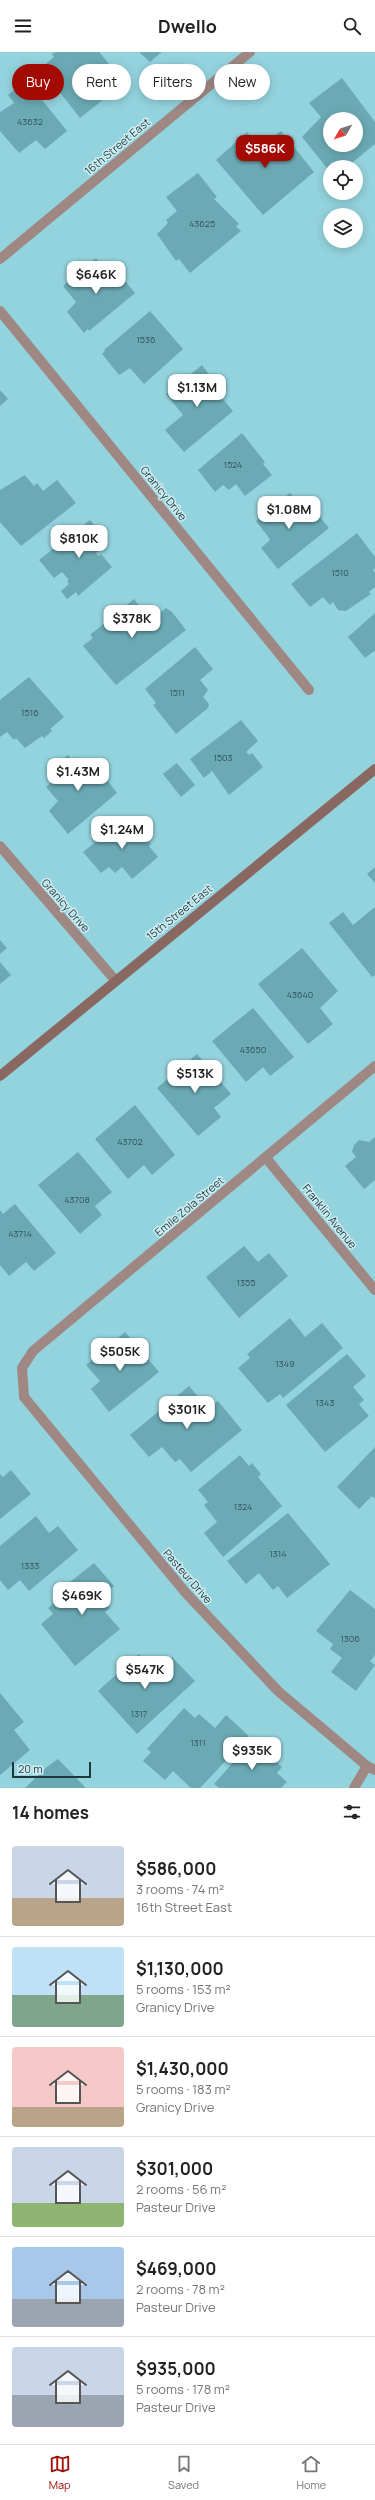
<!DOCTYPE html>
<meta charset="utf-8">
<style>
:root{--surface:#fff;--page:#f6f6f6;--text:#222;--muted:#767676;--line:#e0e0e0;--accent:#a20a02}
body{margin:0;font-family:Manrope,sans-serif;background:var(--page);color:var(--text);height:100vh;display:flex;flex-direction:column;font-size:15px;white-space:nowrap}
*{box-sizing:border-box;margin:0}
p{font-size:13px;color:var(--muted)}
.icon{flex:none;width:22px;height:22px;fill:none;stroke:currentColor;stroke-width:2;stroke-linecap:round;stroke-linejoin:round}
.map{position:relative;height:1736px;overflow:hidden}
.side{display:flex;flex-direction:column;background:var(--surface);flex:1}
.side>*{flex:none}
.hud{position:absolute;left:12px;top:12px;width:351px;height:36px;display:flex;gap:8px}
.needle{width:26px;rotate:231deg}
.controls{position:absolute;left:323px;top:60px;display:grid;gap:8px}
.controls a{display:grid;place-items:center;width:40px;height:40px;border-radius:50%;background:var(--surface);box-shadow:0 2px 10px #0003;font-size:20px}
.scale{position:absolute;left:12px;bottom:10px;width:79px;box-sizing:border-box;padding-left:4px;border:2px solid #1d373c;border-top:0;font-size:11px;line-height:14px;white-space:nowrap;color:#1d373c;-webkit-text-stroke:3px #cfeef3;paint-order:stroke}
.price{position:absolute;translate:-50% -34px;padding:0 9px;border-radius:8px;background:#fff;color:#222;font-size:13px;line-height:26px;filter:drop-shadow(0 1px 2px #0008)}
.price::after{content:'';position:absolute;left:50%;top:24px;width:12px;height:9px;margin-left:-6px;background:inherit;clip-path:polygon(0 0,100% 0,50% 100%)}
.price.active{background:var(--accent);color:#fff}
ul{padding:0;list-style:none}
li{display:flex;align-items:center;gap:12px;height:100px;padding:0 12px}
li+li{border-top:1px solid var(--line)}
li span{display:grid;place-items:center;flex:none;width:112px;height:80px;border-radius:4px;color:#555}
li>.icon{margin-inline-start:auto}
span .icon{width:48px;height:48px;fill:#fffc;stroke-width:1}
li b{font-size:17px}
h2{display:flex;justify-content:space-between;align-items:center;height:48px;padding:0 12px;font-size:17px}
.chip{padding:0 14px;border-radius:18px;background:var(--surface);box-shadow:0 2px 10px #0003;font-size:14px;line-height:36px}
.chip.active{background:var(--accent);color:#fff}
header{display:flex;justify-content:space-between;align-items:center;height:52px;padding:0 12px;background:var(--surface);font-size:18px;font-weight:700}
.menu{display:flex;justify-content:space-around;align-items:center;height:56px;border-top:1px solid var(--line);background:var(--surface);font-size:11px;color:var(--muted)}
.menu a{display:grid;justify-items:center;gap:2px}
.menu .active{color:var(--accent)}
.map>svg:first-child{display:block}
.building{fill:#6baab5;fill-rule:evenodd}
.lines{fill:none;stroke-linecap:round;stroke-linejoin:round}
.street{stroke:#9f8783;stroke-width:10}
.secondary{stroke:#8a6862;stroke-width:10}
.labels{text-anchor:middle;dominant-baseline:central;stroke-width:3;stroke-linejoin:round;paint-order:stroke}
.number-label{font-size:9px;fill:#30545a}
.street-label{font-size:11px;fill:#1d373c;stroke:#cfeef3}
</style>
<header><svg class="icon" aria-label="menu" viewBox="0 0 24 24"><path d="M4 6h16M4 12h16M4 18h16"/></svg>Dwello<svg class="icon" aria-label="search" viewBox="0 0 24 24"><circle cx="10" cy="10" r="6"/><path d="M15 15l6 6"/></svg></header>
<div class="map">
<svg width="375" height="1736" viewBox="0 0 375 1736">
<rect width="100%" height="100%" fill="#93d3de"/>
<!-- building -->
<g class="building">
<polygon points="55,0 99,0 109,12 88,30 104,47 80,66 41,16 54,5 52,2"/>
<polygon points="139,0 162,0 150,10"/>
<path d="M342,26L375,70V92L347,115H330V120L302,85L321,65L309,51ZM330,67H356V93H330Z"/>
<polygon points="26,28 67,79 45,97 36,88 19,101 0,79 0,60 14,51 8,43"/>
<polygon points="281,79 314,120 263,163 216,108 247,80 258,95"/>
<polygon points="198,121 217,145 214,147 239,172 236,174 241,179 190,221 179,207 176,209 157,182 168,171 166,168 177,159 166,145"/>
<polygon points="96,206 110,223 108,225 112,230 120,223 135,241 89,279 88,277 84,281 67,260 76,250 63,234"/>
<polygon points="150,259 183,297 144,332 130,316 119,323 102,302 105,299 104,298"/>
<polygon points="202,313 224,343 221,345 233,359 184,400 165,378 183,363 166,342"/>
<polygon points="0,338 8,347 0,354"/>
<polygon points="242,381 265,410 263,412 272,423 245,444 236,432 229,438 223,433 215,440 198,418"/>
<polygon points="25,423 34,434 37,431 43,439 57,428 76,451 21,494 0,470 0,438"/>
<polygon points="290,441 303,458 301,459 306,466 315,459 329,476 278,517 261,496 270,488 269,486 256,469"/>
<polygon points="90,468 108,489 96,501 98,504 101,502 112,515 78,544 76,540 67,547 61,539 69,532 67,529 69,528 62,520 54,526 39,508"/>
<polygon points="357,481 375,505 375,516 373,518 375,521 375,535 369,540 371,542 346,559 338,558 333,550 330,553 323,545 310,555 291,532"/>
<polygon points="134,547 143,558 146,554 155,565 166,556 172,560 186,578 116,633 83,594 93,586 90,583"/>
<polygon points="375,561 375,600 374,599 365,606 348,585"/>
<polygon points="195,595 213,617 200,628 208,638 203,645 209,652 208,656 176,682 153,653 156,651 145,637"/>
<polygon points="29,625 64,665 50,677 52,679 44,686 42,684 25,696 16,686 14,688 7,680 0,685 0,648"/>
<polygon points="241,668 258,689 246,700 249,703 252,701 263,715 229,743 212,719 204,726 190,707"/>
<polygon points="68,703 73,709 78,705 86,715 93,709 117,741 68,782 49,759 58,749 46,735 59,724 52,716"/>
<polygon points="177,711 195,733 181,745 163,722"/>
<polygon points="128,764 151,792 149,794 158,805 132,827 122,815 115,821 109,815 101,821 83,800"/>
<polygon points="375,815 375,831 367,822"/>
<polygon points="375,855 375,923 372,925 329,871 343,860 353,873"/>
<polygon points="0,888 7,896 0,902"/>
<polygon points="302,896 338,939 320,956 333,972 308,992 258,932"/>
<polygon points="0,910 11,923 0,932"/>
<polygon points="253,956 294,1005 270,1024 263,1015 246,1030 212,989"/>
<polygon points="197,1002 231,1042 214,1056 221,1065 198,1084 157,1036"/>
<polygon points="135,1053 175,1103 152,1123 144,1113 128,1127 95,1087"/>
<polygon points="375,1085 375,1128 364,1137 345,1114 356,1105 352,1100 354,1093 359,1088 369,1090"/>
<polygon points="78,1100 112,1140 95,1154 102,1163 80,1182 38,1133"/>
<polygon points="15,1152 56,1201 34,1219 26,1210 9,1224 0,1213 0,1158 3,1162"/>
<polygon points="244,1194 258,1210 269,1201 288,1224 239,1266 206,1225"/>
<polygon points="290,1266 305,1285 322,1271 343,1296 283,1346 280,1342 268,1351 238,1316 250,1306 247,1302"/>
<polygon points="125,1280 159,1320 109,1360 91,1337 100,1329 86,1313"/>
<polygon points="347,1302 366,1324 353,1335 364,1348 359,1352 369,1364 325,1400 286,1353"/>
<polygon points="189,1334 200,1347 203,1344 212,1354 218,1349 242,1378 191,1420 180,1407 175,1410 162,1395 149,1405 130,1383"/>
<polygon points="375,1395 375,1447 372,1444 359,1457 337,1435"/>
<polygon points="240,1403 249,1414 252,1411 261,1422 258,1425 282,1454 223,1505 204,1481 217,1470 204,1453 208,1450 198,1438"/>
<polygon points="11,1418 31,1442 0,1467 0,1422 3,1425"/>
<polygon points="288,1461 330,1512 287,1546 278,1534 273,1538 259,1521 246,1532 227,1509"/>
<polygon points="36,1464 49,1481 58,1474 78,1498 29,1539 20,1528 8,1538 0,1528 0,1494"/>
<polygon points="94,1511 114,1534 100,1545 110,1556 105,1560 120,1577 75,1614 41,1572 53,1562 48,1556 64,1543 60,1538"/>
<polygon points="350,1538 375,1557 375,1603 370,1609 375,1613 356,1639 331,1620 342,1606 330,1597 333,1592 316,1579"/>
<polygon points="139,1602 146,1610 149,1607 158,1617 164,1610 172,1605 195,1629 137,1682 98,1639"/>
<polygon points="0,1641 24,1670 14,1678 30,1698 0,1723"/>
<polygon points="184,1656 195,1666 199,1662 215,1676 226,1663 249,1684 200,1736 191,1736 173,1719 165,1728 143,1709 151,1700 147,1697"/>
<polygon points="253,1688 282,1715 277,1721 287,1730 281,1736 219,1736 214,1732"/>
<polygon points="58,1707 86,1736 25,1736 48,1714"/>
</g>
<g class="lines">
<!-- street -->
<g class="street">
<polyline points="0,207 250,0"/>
<polyline points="0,259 309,638"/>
<polyline points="0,794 115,928"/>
<polyline points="375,1014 33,1299 22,1316 24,1345 185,1540 278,1639 367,1714 375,1718"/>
<polyline points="266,1106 375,1238"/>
<polyline points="354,1736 367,1714"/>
</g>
<!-- secondary -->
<polyline class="secondary" points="0,1024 375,717"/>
</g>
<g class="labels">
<!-- number labels -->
<g class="number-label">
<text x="30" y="69">43632</text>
<text x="202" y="171">43625</text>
<text x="146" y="287">1536</text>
<text x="233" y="412">1524</text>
<text x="340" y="520">1510</text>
<text x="177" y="640">1511</text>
<text x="30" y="660">1516</text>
<text x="223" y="705">1503</text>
<text x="300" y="942">43640</text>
<text x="253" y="997">43650</text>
<text x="130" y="1089">43702</text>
<text x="77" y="1147">43708</text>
<text x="20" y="1181">43714</text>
<text x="246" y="1230">1355</text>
<text x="285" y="1311">1349</text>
<text x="325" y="1350">1343</text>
<text x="243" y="1454">1324</text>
<text x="278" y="1501">1314</text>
<text x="30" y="1513">1333</text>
<text x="350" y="1586">1306</text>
<text x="139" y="1661">1317</text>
<text x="198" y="1690">1311</text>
</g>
<!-- street labels -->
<g class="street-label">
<text transform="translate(117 94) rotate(-40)">16th Street East</text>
<text transform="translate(164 441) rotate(51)">Granicy Drive</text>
<text transform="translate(66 853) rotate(49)">Granicy Drive</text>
<text transform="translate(179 860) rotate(-39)">15th Street East</text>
<text transform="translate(189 1154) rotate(-40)">Emile Zola Street</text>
<text transform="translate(330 1164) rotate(51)">Franklin Avenue</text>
<text transform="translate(188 1524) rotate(49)">Pasteur Drive</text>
</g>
</g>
</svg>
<div class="controls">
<a><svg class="needle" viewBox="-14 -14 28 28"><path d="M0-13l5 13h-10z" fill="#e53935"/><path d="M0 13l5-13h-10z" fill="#767676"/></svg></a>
<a><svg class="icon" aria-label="locate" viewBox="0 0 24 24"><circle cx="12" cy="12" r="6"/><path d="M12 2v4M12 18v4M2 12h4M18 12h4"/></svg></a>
<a><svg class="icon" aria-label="layers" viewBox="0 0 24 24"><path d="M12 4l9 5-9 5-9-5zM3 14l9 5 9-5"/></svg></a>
</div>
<div class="scale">20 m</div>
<b class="price active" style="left:265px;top:117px">$586K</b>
<b class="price" style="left:96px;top:243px">$646K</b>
<b class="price" style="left:197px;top:356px">$1.13M</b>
<b class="price" style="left:289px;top:478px">$1.08M</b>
<b class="price" style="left:79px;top:507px">$810K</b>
<b class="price" style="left:132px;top:587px">$378K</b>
<b class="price" style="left:78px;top:740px">$1.43M</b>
<b class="price" style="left:122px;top:798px">$1.24M</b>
<b class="price" style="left:195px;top:1042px">$513K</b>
<b class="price" style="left:120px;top:1320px">$505K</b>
<b class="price" style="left:187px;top:1378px">$301K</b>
<b class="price" style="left:82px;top:1564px">$469K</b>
<b class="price" style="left:145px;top:1638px">$547K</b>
<b class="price" style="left:252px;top:1719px">$935K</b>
<div class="hud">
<a class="chip active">Buy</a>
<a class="chip">Rent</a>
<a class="chip">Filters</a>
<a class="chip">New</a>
</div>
</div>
<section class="side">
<h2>14 homes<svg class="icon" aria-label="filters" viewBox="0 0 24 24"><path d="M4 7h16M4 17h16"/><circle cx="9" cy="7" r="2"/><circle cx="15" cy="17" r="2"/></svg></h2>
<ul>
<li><span style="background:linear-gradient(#c9d6e8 65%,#b9a48a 0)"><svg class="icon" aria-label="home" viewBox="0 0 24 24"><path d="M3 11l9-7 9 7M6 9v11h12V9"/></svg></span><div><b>$586,000</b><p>3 rooms · 74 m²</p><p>16th Street East</p></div></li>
<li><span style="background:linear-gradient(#bfe0f5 60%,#7fa58c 0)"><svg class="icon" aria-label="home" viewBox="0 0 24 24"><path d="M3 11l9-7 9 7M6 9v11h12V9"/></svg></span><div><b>$1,130,000</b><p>5 rooms · 153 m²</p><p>Granicy Drive</p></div></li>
<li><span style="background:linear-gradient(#f6c9c9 75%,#b9a48a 0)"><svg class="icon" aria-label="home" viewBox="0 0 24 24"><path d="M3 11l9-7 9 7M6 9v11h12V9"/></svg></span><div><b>$1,430,000</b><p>5 rooms · 183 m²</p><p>Granicy Drive</p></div></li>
<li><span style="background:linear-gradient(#c9d6e8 70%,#8fb573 0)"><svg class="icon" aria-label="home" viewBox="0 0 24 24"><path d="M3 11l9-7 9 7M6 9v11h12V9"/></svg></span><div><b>$301,000</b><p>2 rooms · 56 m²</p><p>Pasteur Drive</p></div></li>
<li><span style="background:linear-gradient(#a9c7e8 65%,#9aa5b1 0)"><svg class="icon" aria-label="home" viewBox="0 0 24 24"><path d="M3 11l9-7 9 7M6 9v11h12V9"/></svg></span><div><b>$469,000</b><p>2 rooms · 78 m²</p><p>Pasteur Drive</p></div></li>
<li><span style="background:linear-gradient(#c9d6e8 60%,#9aa5b1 0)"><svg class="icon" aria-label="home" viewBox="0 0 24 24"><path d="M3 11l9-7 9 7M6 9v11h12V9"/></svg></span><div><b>$935,000</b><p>5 rooms · 178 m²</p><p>Pasteur Drive</p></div></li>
</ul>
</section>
<nav class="menu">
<a class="active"><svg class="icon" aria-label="map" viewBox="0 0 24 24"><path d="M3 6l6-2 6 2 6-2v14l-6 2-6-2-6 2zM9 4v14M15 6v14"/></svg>Map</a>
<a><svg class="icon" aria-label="saved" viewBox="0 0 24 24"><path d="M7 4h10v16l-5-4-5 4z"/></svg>Saved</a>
<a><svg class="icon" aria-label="home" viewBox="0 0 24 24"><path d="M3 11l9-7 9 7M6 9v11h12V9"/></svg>Home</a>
</nav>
